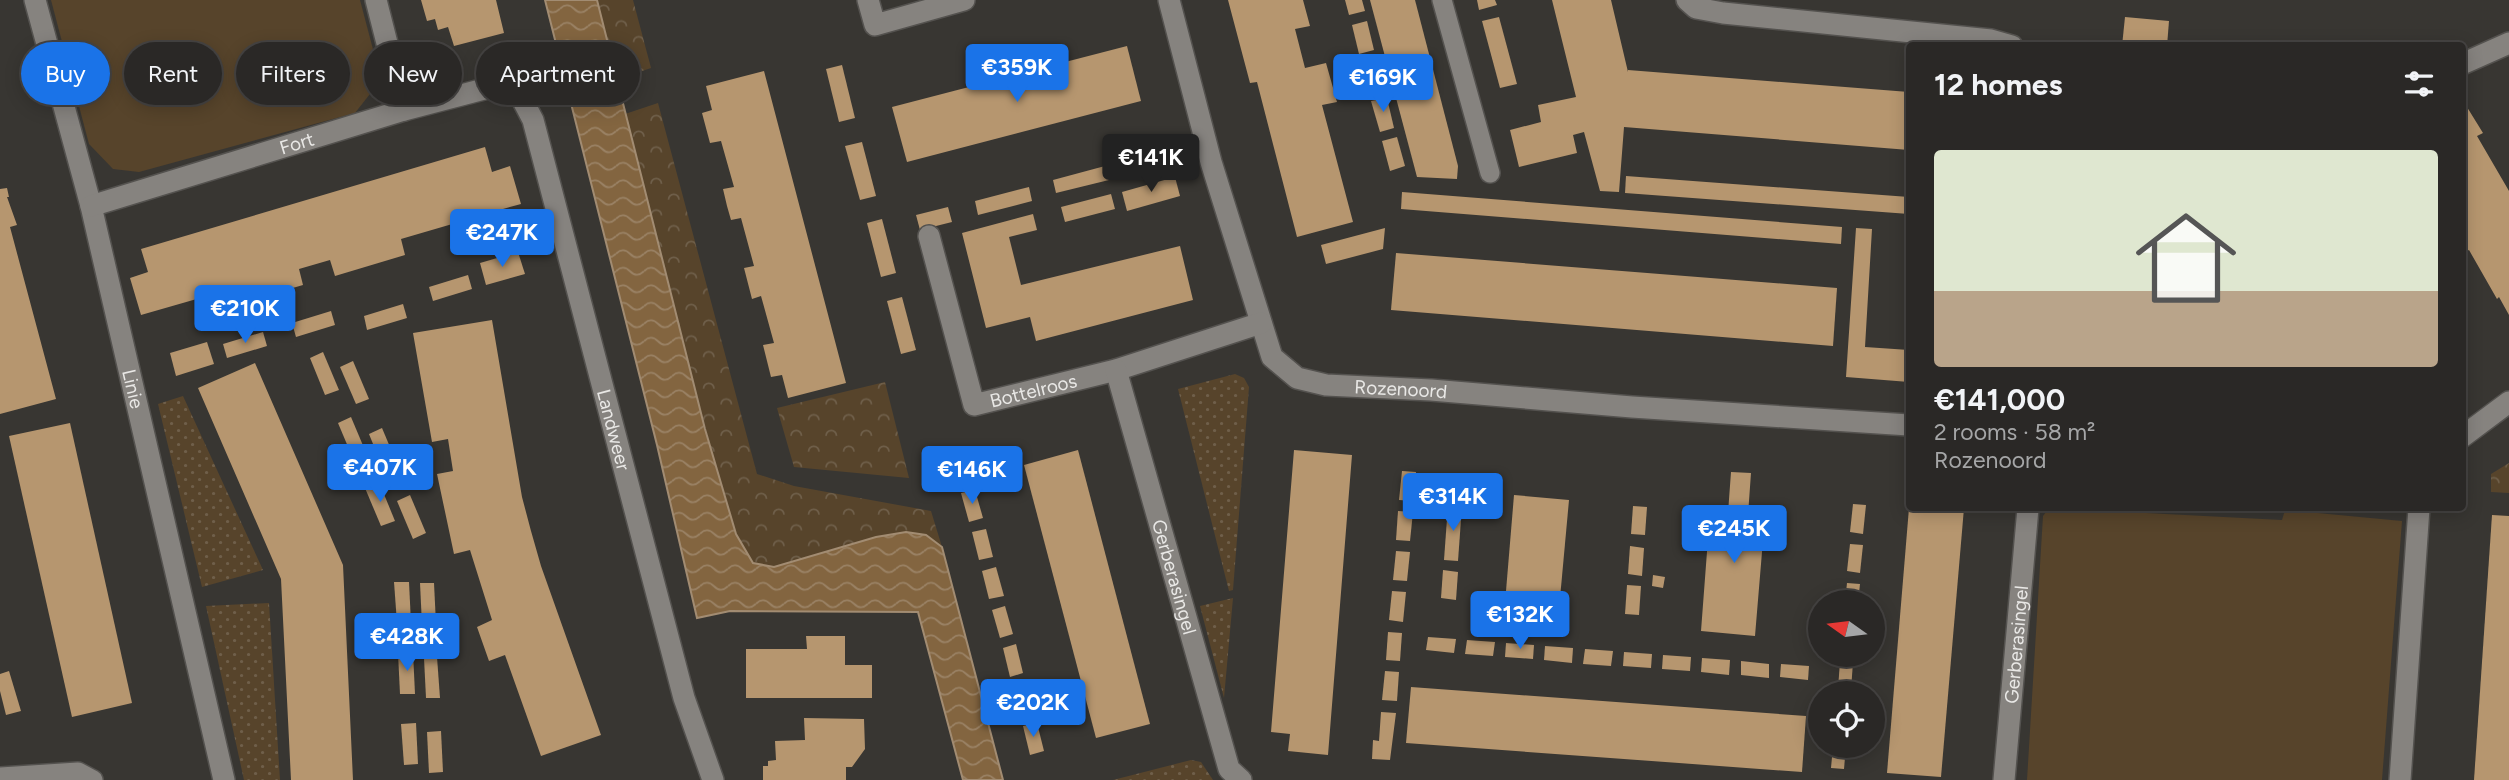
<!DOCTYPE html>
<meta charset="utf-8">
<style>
:root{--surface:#2a2826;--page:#363432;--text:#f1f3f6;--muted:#a5a6a7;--line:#464443;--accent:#1a73e8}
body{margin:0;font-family:Figtree,sans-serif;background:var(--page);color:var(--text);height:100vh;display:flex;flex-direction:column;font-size:26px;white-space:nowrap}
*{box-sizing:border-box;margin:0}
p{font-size:23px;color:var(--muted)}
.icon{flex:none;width:38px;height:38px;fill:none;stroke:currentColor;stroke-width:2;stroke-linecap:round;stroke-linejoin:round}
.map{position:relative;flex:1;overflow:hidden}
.panel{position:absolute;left:1906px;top:42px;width:560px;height:469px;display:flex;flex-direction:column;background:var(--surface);border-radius:7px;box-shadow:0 4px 18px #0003,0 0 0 2px var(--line)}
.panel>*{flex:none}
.top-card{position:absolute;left:21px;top:42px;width:665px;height:63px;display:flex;gap:14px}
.needle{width:46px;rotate:284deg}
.controls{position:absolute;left:1808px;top:590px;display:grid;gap:14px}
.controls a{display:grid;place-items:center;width:77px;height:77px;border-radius:50%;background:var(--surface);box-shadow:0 4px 18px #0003,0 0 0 2px var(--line);font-size:35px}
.price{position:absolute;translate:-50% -60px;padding:0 16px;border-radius:7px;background:var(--accent);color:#fff;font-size:23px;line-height:46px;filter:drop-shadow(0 2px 4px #0008)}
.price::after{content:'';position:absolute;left:50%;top:42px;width:21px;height:16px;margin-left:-10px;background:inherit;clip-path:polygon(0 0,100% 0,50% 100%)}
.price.on{background:#222;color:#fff}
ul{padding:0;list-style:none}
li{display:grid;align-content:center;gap:14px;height:371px;padding:0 28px}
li+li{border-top:2px solid var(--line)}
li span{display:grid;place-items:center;height:217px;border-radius:7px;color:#555}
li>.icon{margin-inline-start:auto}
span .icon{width:126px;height:126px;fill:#fffc;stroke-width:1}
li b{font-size:30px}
h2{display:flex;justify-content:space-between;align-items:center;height:84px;padding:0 28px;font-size:30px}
.tag{padding:0 24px;border-radius:32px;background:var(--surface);box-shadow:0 4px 18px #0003,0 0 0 2px var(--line);font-size:24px;line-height:63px}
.tag.on{background:var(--accent);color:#fff}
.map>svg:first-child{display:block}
.grass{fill:url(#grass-dots)}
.forest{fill:url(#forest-crowns)}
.park{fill:#57442b}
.water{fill:url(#water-waves);stroke:#a28c72;stroke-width:2}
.building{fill:#b6966f}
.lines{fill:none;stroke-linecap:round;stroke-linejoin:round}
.service-casing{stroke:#54524f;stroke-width:22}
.minor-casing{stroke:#54524f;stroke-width:24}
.service{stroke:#86837f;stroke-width:19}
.minor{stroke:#86837f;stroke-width:21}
.labels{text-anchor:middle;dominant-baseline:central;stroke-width:7;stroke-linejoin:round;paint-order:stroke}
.street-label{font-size:19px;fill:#e9e8e6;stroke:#2e2c29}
</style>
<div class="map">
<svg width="2509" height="780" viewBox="0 0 2509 780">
<defs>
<pattern id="grass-dots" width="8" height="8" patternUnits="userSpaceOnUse" patternTransform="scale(1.75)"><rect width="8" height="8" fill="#57442b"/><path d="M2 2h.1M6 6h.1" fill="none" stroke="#6f5f4a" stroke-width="1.8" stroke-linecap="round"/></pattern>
<pattern id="forest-crowns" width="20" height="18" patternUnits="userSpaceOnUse" patternTransform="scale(1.75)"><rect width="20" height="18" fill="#57442b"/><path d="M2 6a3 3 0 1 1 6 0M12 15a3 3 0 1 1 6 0" fill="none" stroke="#6f5f4a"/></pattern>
<pattern id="water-waves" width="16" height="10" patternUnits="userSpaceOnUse" patternTransform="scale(1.75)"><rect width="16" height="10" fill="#836540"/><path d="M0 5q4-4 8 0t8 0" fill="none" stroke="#9a8265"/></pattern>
</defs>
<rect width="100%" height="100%" fill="#383632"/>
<!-- grass -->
<g class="grass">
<polygon points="1235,374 1244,378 1249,387 1233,590 1229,591 1178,389"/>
<polygon points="183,396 263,570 202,587 158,404"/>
<polygon points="1233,598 1224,698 1200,606"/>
<polygon points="269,603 280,780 244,780 206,606"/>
<polygon points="1191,760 1201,762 1213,780 1113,780"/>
</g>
<!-- forest -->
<g class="forest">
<polygon points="594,0 633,0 651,68 613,81"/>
<polygon points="658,103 757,474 794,486 931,511 942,547 926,535 906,532 876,537 774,567 753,563 736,535 715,463 622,115"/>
<polygon points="885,382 909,478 794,467 777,408"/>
<polygon points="2509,463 2509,493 2491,492 2491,474"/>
</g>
<!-- park -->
<g class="park">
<polygon points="51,0 360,0 375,57 377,85 355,113 139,172 113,169 89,144"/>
<polygon points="2049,508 2282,520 2285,510 2402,521 2382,780 2027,780 2043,516"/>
</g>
<!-- water -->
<polygon class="water" points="545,0 597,0 705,429 736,534 753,563 774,567 876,537 906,532 926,535 942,547 1003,780 963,780 918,612 730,611 697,618 657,445"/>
<!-- building -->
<g class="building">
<polygon points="421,0 496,0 504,33 454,46 448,27 438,30 435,19 427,21"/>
<polygon points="1228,0 1303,0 1310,26 1295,29 1305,68 1326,63 1337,102 1322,105 1353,222 1297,237 1257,82 1250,83"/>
<polygon points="1345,0 1362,0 1365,11 1349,15"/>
<polygon points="1370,0 1415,0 1458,166 1457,179 1417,177"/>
<polygon points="1477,0 1495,0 1497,5 1479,10"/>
<polygon points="1552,0 1611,0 1628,72 1628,70 1909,92 1909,150 1624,127 1619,192 1600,191 1584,132 1573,135 1577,153 1519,167 1510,130 1541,122 1538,105 1576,97"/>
<polygon points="1499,17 1517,84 1500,88 1482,21"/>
<polygon points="2125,17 2169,21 2167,46 2122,46"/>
<polygon points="1367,21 1374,50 1359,54 1352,25"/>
<polygon points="1127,46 1141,101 907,162 892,107"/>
<polygon points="1377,60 1384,89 1369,93 1362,64"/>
<polygon points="842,65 855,118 839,122 826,69"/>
<polygon points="764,71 846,383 788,398 782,375 771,377 763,345 774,343 761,296 752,299 744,268 754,266 741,218 731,220 727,206 723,189 734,187 721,141 710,143 702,113 712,110 706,86"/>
<polygon points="1387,98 1394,128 1380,132 1371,101"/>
<polygon points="2462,99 2483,133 2477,136 2509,191 2509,315 2499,297 2497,299 2469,250 2462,253"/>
<polygon points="1397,137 1405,166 1390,171 1382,141"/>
<polygon points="862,142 876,196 860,200 845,146"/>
<polygon points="1166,145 1171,164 1118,179 1113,160"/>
<polygon points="485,147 492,172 510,166 521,204 503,209 508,224 470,235 466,220 401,239 405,255 335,276 330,260 299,269 303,285 234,305 228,290 141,315 130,278 148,272 141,249"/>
<polygon points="1105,166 1109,180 1056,193 1053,180"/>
<polygon points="1626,176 1909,197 1909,214 1625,193"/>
<polygon points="1175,177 1180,196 1127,211 1122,192"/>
<polygon points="1029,187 1032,201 978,215 975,201"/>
<polygon points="7,188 9,197 7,197 17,225 10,227 56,399 0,414 0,189"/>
<polygon points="1402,192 1842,227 1841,244 1401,209"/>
<polygon points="1111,194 1115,209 1065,222 1061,207"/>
<polygon points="948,207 952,222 920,230 916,215"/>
<polygon points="1033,214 1037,230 1009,237 1021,285 1180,246 1193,300 1036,341 1030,317 986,328 962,233"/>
<polygon points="882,219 896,273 881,277 867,223"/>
<polygon points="1385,228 1383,249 1326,264 1321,245"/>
<polygon points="1856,228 1872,229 1865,347 1909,350 1909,382 1846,377"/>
<polygon points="518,252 525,274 486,285 480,263"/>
<polygon points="1396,253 1837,288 1833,346 1391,310"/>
<polygon points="468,275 472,289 433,301 429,287"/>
<polygon points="902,297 916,350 901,354 887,301"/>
<polygon points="403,304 407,318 367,330 364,316"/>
<polygon points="331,311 335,325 296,337 292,323"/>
<polygon points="492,320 522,497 531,531 541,566 601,735 541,756 505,655 489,661 477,627 492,620 470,550 454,554 437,474 453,471 448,439 432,442 413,333"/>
<polygon points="263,332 267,346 227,358 223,344"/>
<polygon points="207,342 214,364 176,376 170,353"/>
<polygon points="323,352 339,390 325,395 310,358"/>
<polygon points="353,361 369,399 356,404 340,367"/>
<polygon points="255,363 343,565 353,780 291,780 281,579 198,388"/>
<polygon points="351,417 367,455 354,461 338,423"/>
<polygon points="70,423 132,703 72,717 9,436"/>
<polygon points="382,428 398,466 384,471 369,434"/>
<polygon points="1078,450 1150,724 1096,738 1024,465"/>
<polygon points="1294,450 1352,455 1328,755 1288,751 1290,734 1271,732"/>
<polygon points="1402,471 1416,472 1413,501 1399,500"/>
<polygon points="1731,472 1751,473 1748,515 1765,516 1755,636 1701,631 1710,512 1728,513"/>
<polygon points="379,482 395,521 381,526 365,488"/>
<polygon points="975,490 983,518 969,522 961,493"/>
<polygon points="410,495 426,533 413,539 397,501"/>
<polygon points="1514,495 1569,500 1558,620 1504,615"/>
<polygon points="1853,504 1866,505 1863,534 1850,532"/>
<polygon points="1448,505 1462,506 1458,561 1444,560"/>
<polygon points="1633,506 1647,507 1645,535 1631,534"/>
<polygon points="1909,508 1964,508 1941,777 1887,773"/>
<polygon points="1398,511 1413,512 1410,541 1396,540"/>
<polygon points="2492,515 2509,516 2509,780 2474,780"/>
<polygon points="986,529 993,557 979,560 972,532"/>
<polygon points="1850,544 1863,545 1860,573 1847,571"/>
<polygon points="1630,546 1644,548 1642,576 1628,574"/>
<polygon points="1396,551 1410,552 1407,581 1393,580"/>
<polygon points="996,567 1004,596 989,599 982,571"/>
<polygon points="1443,570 1458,572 1456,600 1441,598"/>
<polygon points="1653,575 1665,577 1663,588 1652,586"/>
<polygon points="394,582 409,582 411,623 397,623"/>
<polygon points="420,583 434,583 436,624 422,625"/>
<polygon points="1847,583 1860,584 1858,602 1845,602"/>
<polygon points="1627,585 1641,586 1639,615 1625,614"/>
<polygon points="1392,591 1406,592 1403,622 1389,620"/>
<polygon points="1005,606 1013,634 1000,638 992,610"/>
<polygon points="1388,632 1402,633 1400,661 1386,660"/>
<polygon points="806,636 845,636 845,665 872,665 872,698 746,698 746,649 807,649"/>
<polygon points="1428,637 1456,639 1454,653 1426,650"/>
<polygon points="1467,640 1495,642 1493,656 1465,654"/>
<polygon points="1506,643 1534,645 1533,659 1505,657"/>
<polygon points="1016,644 1023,673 1010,677 1003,648"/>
<polygon points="1545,646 1573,648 1572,663 1544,660"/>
<polygon points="1585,649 1613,651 1611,666 1583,664"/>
<polygon points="413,652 415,694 400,694 398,653"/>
<polygon points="1624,652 1652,654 1651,668 1623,666"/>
<polygon points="1663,655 1691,657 1690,671 1662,669"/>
<polygon points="437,657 440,698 426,698 424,658"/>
<polygon points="1702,658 1730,660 1729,675 1701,672"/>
<polygon points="1741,661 1769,664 1769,678 1741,675"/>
<polygon points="1840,661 1853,662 1851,690 1838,689"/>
<polygon points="1781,664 1809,666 1808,680 1780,677"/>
<polygon points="9,671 21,711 6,715 0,691 0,674"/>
<polygon points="1385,671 1399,672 1397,701 1382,700"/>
<polygon points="1026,683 1033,711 1020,715 1012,687"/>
<polygon points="1411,687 1806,716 1802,772 1406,743"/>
<polygon points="1381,712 1396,713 1390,760 1372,759 1373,740 1379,741"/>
<polygon points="804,718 864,719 865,749 852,767 846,767 846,780 763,780 763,766 768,766 768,761 776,760 775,741 805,740"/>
<polygon points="416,723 418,764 404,765 401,724"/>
<polygon points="1037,723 1044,751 1030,755 1023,726"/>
<polygon points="441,731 443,772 429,773 427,732"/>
<polygon points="1833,746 1846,746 1844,769 1831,768"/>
</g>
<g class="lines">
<!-- service casing -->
<g class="service-casing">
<g id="service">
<polyline points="1442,0 1490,173"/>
<polyline points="0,777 78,772 93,780"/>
</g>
</g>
<!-- minor casing -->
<g class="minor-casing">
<g id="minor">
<path id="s1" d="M35,0L91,206L224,780"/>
<polyline points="376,0 404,110"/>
<polyline points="868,0 875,25 964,0"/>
<path id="s2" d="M1169,0L1211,162L1272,357L1297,378L1326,385L1431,390L1632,407L1909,425"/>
<polyline points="1687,0 1696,8 1723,13 1991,40 2012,46"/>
<polyline points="2462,64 2509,43"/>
<path id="s3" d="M91,206L404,110L488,88L505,87L522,99L533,120L684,698L713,780"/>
<path id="s4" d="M929,236L974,405L1116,370L1261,323"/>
<path id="s5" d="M1116,370L1229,769L1241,780"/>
<polyline points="2462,437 2509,402"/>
<path id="s6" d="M2004,780L2028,508"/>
<polyline points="2400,780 2419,508"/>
</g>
</g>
<!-- service -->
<use href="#service" class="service"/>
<!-- minor -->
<use href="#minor" class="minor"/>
</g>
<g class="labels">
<!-- street labels -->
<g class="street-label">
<text stroke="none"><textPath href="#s3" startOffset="215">Fort</textPath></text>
<text stroke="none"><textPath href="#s1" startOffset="401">Linie</textPath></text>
<text stroke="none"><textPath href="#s2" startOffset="509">Rozenoord</textPath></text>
<text stroke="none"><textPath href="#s4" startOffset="236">Bottelroos</textPath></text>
<text stroke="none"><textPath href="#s3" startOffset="796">Landweer</textPath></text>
<text stroke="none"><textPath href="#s5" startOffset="215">Gerberasingel</textPath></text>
<text stroke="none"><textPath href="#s6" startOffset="136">Gerberasingel</textPath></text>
</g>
</g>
</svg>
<div class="controls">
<a><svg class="needle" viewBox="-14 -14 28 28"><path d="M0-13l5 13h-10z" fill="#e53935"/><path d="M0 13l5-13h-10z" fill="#a5a6a7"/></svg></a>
<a><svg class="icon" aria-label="locate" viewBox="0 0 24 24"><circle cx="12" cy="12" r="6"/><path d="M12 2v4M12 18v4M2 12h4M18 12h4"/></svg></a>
</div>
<b class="price" style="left:1017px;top:104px">€359K</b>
<b class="price" style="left:1383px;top:114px">€169K</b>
<b class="price on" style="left:1151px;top:194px">€141K</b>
<b class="price" style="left:502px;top:269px">€247K</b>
<b class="price" style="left:245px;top:345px">€210K</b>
<b class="price" style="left:380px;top:504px">€407K</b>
<b class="price" style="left:972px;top:506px">€146K</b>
<b class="price" style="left:1453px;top:533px">€314K</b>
<b class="price" style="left:1734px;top:565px">€245K</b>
<b class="price" style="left:1520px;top:651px">€132K</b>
<b class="price" style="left:407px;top:673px">€428K</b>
<b class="price" style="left:1033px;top:739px">€202K</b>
<div class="top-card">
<a class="tag on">Buy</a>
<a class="tag">Rent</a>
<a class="tag">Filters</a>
<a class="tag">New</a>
<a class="tag">Apartment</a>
</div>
<section class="panel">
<h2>12 homes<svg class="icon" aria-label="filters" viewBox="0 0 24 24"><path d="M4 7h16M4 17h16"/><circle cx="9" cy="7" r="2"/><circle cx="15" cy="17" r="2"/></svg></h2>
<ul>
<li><span style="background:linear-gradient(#dfe7d0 65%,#b9a48a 0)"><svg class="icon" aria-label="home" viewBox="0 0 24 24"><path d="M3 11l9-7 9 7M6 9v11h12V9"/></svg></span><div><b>€141,000</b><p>2 rooms · 58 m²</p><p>Rozenoord</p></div></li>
</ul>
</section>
</div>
